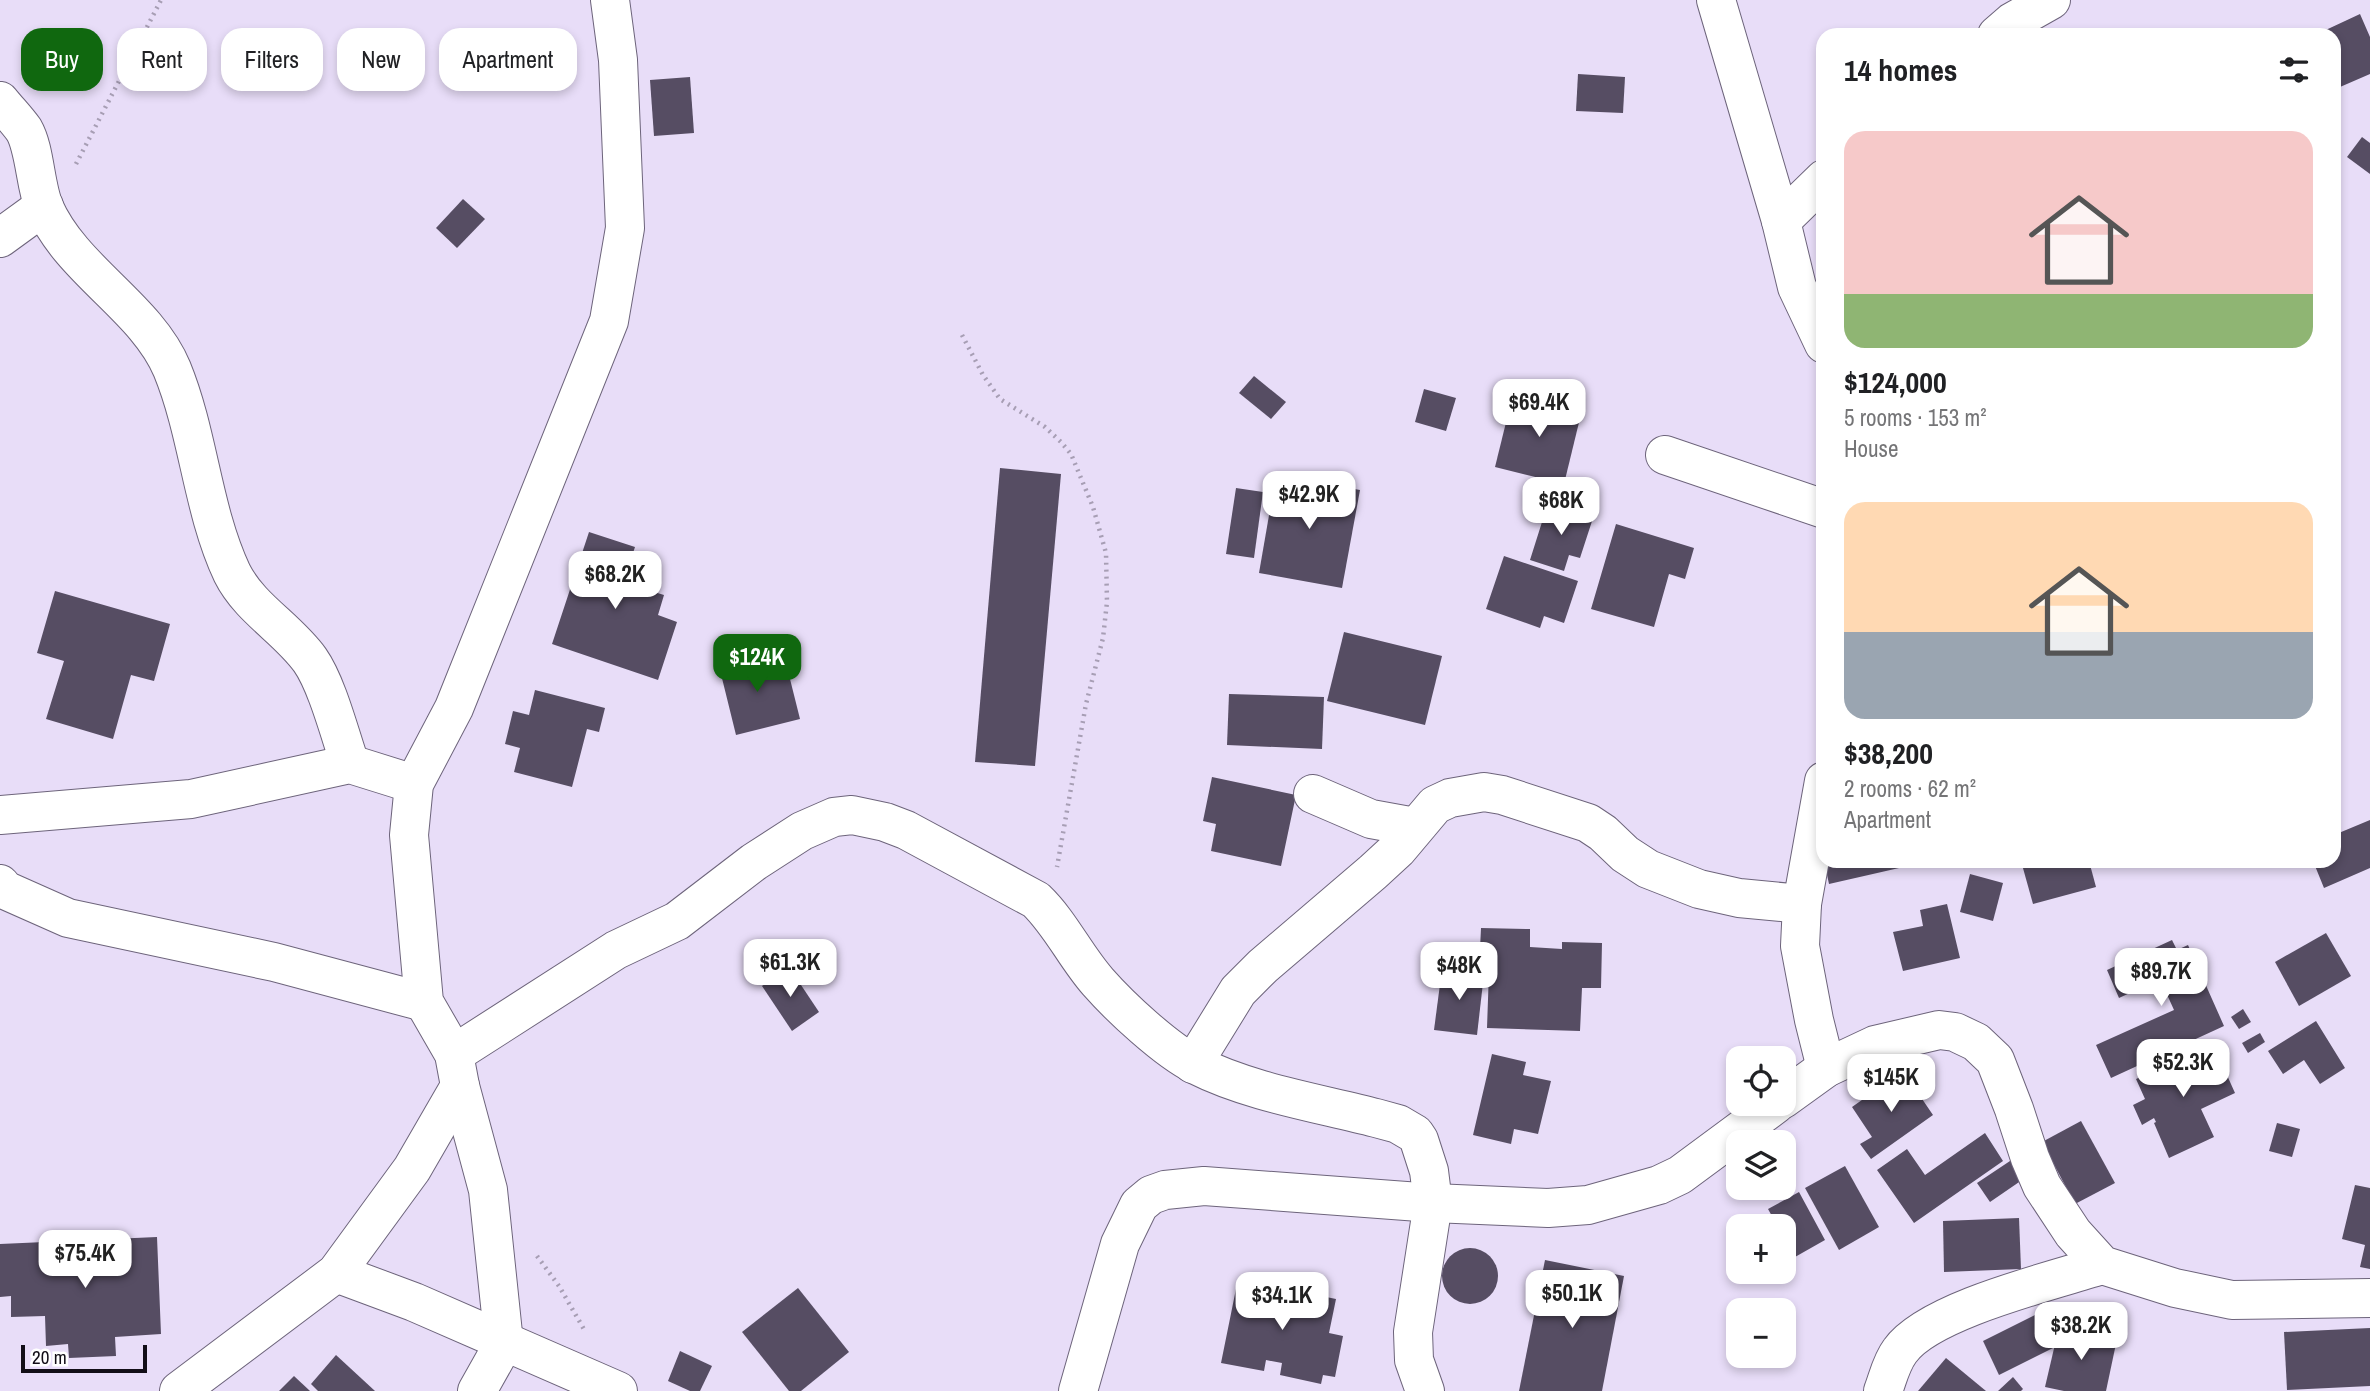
<!DOCTYPE html>
<meta charset="utf-8">
<style>
:root{--surface:#fff;--page:#f6f6f6;--text:#202124;--muted:#757577;--accent:#10680f}
body{margin:0;font-family:"Archivo Narrow",sans-serif;background:var(--page);color:var(--text);height:100vh;display:flex;flex-direction:column;font-size:26px;white-space:nowrap}
*{box-sizing:border-box;margin:0}
p{font-size:23px;color:var(--muted)}
.icon{flex:none;width:38px;height:38px;fill:none;stroke:currentColor;stroke-width:2;stroke-linecap:round;stroke-linejoin:round}
.map{position:relative;flex:1;overflow:hidden}
.side{position:absolute;left:1816px;top:28px;width:525px;height:840px;display:flex;flex-direction:column;background:var(--surface);border-radius:21px;box-shadow:0 4px 10px #0003}
.side>*{flex:none}
.banner{position:absolute;left:21px;top:28px;width:665px;height:63px;display:flex;gap:14px}
.buttons{position:absolute;left:1726px;top:1046px;display:grid;gap:14px}
.buttons a{display:grid;place-items:center;width:70px;height:70px;border-radius:14px;background:var(--surface);box-shadow:0 4px 10px #0003;font-size:35px}
.scale{position:absolute;left:21px;bottom:18px;width:126px;box-sizing:border-box;padding-left:7px;border:4px solid #120e17;border-top:0;font-size:19px;line-height:24px;white-space:nowrap;color:#120e17;-webkit-text-stroke:5px #fff;paint-order:stroke}
.price{position:absolute;translate:-50% -60px;padding:0 16px;border-radius:14px;background:#fff;color:#222;font-size:23px;line-height:46px;filter:drop-shadow(0 2px 4px #0008)}
.price::after{content:'';position:absolute;left:50%;top:42px;width:21px;height:16px;margin-left:-10px;background:inherit;clip-path:polygon(0 0,100% 0,50% 100%)}
.price.selected{background:var(--accent);color:#fff}
ul{padding:0;list-style:none}
li{display:grid;align-content:center;gap:14px;height:371px;padding:0 28px}
li span{display:grid;place-items:center;height:217px;border-radius:21px;color:#555}
li>.icon{margin-inline-start:auto}
span .icon{width:126px;height:126px;fill:#fffc;stroke-width:1}
li b{font-size:30px}
h2{display:flex;justify-content:space-between;align-items:center;height:84px;padding:0 28px;font-size:30px}
.tag{padding:0 24px;border-radius:21px;background:var(--surface);box-shadow:0 4px 10px #0003;font-size:24px;line-height:63px}
.tag.selected{background:var(--accent);color:#fff}
.map>svg:first-child{display:block}
.building{fill:#564d63}
.lines{fill:none;stroke-linecap:round;stroke-linejoin:round}
.minor-casing{stroke:#6d647b;stroke-width:40}
.path{stroke:#a79eb4;stroke-width:4.5;stroke-dasharray:2 5;stroke-linecap:butt}
.minor{stroke:#fff;stroke-width:38}
</style>
<div class="map">
<svg width="2370" height="1391" viewBox="0 0 2370 1391">
<rect width="100%" height="100%" fill="#e8ddf8"/>
<!-- building -->
<g class="building">
<polygon points="2360,14 2370,37 2370,74 2340,87 2334,76 2334,35 2315,35"/>
<polygon points="1578,74 1625,77 1623,113 1576,111"/>
<polygon points="690,77 694,133 654,136 650,80"/>
<polygon points="2362,137 2370,143 2370,174 2347,157"/>
<polygon points="463,199 485,219 457,248 436,228"/>
<polygon points="1254,376 1286,402 1271,419 1239,393"/>
<polygon points="1424,389 1456,398 1446,431 1415,422"/>
<polygon points="1513,394 1582,410 1564,484 1495,467"/>
<polygon points="1000,468 1061,474 1035,766 975,762"/>
<polygon points="1276,475 1360,490 1342,588 1259,573"/>
<polygon points="1236,488 1263,492 1254,558 1226,554"/>
<polygon points="1548,503 1593,518 1580,558 1569,555 1564,571 1530,560"/>
<polygon points="1616,524 1694,548 1685,579 1669,574 1654,627 1591,609"/>
<polygon points="589,532 635,547 632,556 641,559 639,568 657,575 651,591 664,595 658,615 677,622 658,680 552,644"/>
<polygon points="1504,556 1578,581 1564,623 1544,616 1540,628 1486,609"/>
<polygon points="55,591 170,624 154,681 131,675 113,739 46,719 64,661 37,653"/>
<polygon points="1344,632 1442,656 1425,725 1327,701"/>
<polygon points="759,652 764,673 787,667 800,719 736,735 718,662"/>
<polygon points="535,690 605,708 599,732 587,729 572,787 514,772 520,748 505,744 513,711 529,715"/>
<polygon points="1229,694 1324,697 1322,749 1227,745"/>
<polygon points="1212,777 1296,795 1281,866 1211,851 1216,824 1203,821"/>
<polygon points="2370,820 2370,868 2324,888 2313,861 2334,861 2334,847 2339,845 2334,835"/>
<polygon points="1824,861 1921,861 1921,863 1829,884"/>
<polygon points="2021,861 2089,861 2096,887 2033,904"/>
<polygon points="1970,874 2003,883 1993,921 1960,912"/>
<polygon points="1947,904 1960,958 1903,971 1893,932 1923,926 1920,910"/>
<polygon points="1481,928 1530,929 1530,947 1562,949 1562,942 1602,943 1601,988 1582,988 1580,1031 1487,1028 1489,971 1479,970"/>
<polygon points="2326,933 2351,976 2299,1006 2275,962"/>
<polygon points="2172,940 2177,950 2188,945 2224,1026 2111,1078 2096,1045 2174,1010 2160,979 2119,998 2107,970"/>
<polygon points="789,967 819,1012 792,1031 762,986"/>
<polygon points="1442,969 1484,974 1477,1035 1434,1030"/>
<polygon points="2243,1009 2251,1022 2239,1029 2231,1017"/>
<polygon points="2316,1021 2345,1068 2320,1084 2304,1060 2283,1074 2268,1051"/>
<polygon points="2260,1033 2265,1042 2248,1053 2242,1043"/>
<polygon points="2213,1044 2235,1093 2201,1109 2214,1137 2169,1158 2154,1123 2156,1122 2154,1118 2142,1125 2133,1105 2145,1099 2136,1079"/>
<polygon points="1492,1054 1526,1062 1523,1075 1551,1081 1538,1134 1514,1129 1511,1144 1473,1135"/>
<polygon points="1903,1071 1933,1115 1871,1159 1860,1144 1872,1137 1852,1107"/>
<polygon points="2081,1121 2115,1183 2075,1204 2042,1142"/>
<polygon points="2277,1123 2300,1129 2292,1157 2269,1151"/>
<polygon points="1985,1133 2003,1161 1914,1223 1877,1170 1907,1149 1925,1175"/>
<polygon points="2013,1159 2025,1178 1990,1202 1977,1183"/>
<polygon points="1845,1166 1879,1227 1839,1250 1805,1188"/>
<polygon points="2355,1185 2370,1188 2370,1269 2360,1267 2365,1245 2342,1239"/>
<polygon points="1799,1192 1825,1240 1795,1257 1783,1236 1783,1227 1778,1227 1768,1209"/>
<polygon points="2019,1218 2021,1269 1944,1272 1943,1221"/>
<polygon points="157,1237 161,1334 115,1337 116,1356 69,1358 68,1344 46,1346 45,1316 11,1317 11,1296 0,1297 0,1244"/>
<circle cx="1470" cy="1276" r="28"/>
<polygon points="1545,1260 1624,1276 1602,1391 1519,1391"/>
<polygon points="1238,1279 1336,1299 1329,1333 1343,1336 1335,1377 1323,1375 1321,1384 1280,1375 1282,1363 1266,1360 1264,1371 1221,1363"/>
<polygon points="798,1288 849,1352 801,1391 789,1391 742,1332"/>
<polygon points="2037,1314 2053,1348 1999,1375 1983,1341"/>
<polygon points="2059,1327 2117,1339 2106,1391 2064,1391 2045,1387"/>
<polygon points="2370,1328 2370,1386 2287,1390 2284,1332"/>
<polygon points="680,1351 712,1366 700,1391 690,1391 668,1381"/>
<polygon points="336,1355 375,1391 318,1391 311,1384"/>
<polygon points="1946,1358 1986,1391 1918,1391"/>
<polygon points="294,1376 310,1391 279,1391"/>
<polygon points="2013,1377 2023,1389 2021,1391 1998,1391"/>
</g>
<g class="lines">
<!-- minor casing -->
<g class="minor-casing">
<g id="minor">
<polyline points="1716,0 1781,221 1797,287 1824,344"/>
<polyline points="1997,35 2012,22 2051,0"/>
<path d="M0,101C8,111 17,120 24,130C35,149 35,185 44,207C72,271 146,307 172,369C199,435 202,509 232,573C250,609 287,628 310,660C327,684 340,735 350,764"/>
<polyline points="1781,221 1824,179"/>
<polyline points="0,238 44,206"/>
<polyline points="1665,455 1824,509"/>
<polyline points="1824,781 1802,904 1800,946 1814,1020 1826,1068"/>
<polyline points="1313,794 1371,819 1415,827"/>
<polyline points="0,815 191,799 350,764 414,784"/>
<polyline points="0,884 5,890 68,918 274,962 424,1002"/>
<path d="M454,1054L616,950L677,921L754,862L802,831L834,817L852,815L885,822L906,830L1036,900C1061,924 1075,956 1098,982C1120,1007 1166,1050 1196,1065C1249,1092 1318,1103 1376,1118L1398,1124L1415,1134L1419,1140L1429,1171L1433,1203L1413,1332L1414,1360L1425,1391"/>
<polyline points="1193,1064 1238,991 1263,966 1373,872 1398,849 1435,805 1450,798 1484,792 1502,795 1588,823 1603,833 1625,854 1648,869 1699,889 1739,898 1802,904"/>
<polyline points="1783,1099 1826,1068 1875,1045 1939,1030 1955,1032 1976,1042 1995,1060 2014,1109 2030,1158 2042,1186 2073,1233 2102,1265 2175,1288 2232,1300 2370,1298"/>
<polyline points="336,1273 414,1302 618,1391"/>
<polyline points="179,1391 336,1273 412,1169 460,1086"/>
<polyline points="477,1391 504,1343 488,1190 460,1086 454,1054 424,1002 409,835 414,784 454,708 609,321 625,228 618,60 610,0"/>
<polyline points="1078,1391 1120,1244 1139,1205 1151,1195 1165,1190 1204,1186 1433,1203 1548,1208 1588,1205 1659,1185 1680,1175 1776,1104"/>
<path d="M1883,1391C1888,1378 1891,1363 1900,1351C1929,1310 2052,1281 2102,1265"/>
</g>
</g>
<!-- path -->
<g class="path">
<polyline points="76,164 161,0"/>
<polyline points="962,335 983,375 1000,399 1045,427 1061,442 1071,454 1093,507 1106,553 1107,602 1103,638 1086,704 1057,867"/>
<polyline points="537,1256 559,1286 585,1331"/>
</g>
<!-- minor -->
<use href="#minor" class="minor"/>
</g>
</svg>
<div class="buttons">
<a><svg class="icon" aria-label="locate" viewBox="0 0 24 24"><circle cx="12" cy="12" r="6"/><path d="M12 2v4M12 18v4M2 12h4M18 12h4"/></svg></a>
<a><svg class="icon" aria-label="layers" viewBox="0 0 24 24"><path d="M12 4l9 5-9 5-9-5zM3 14l9 5 9-5"/></svg></a>
<a>+</a>
<a>−</a>
</div>
<div class="scale">20 m</div>
<b class="price" style="left:1539px;top:439px">$69.4K</b>
<b class="price" style="left:1309px;top:531px">$42.9K</b>
<b class="price" style="left:1561px;top:537px">$68K</b>
<b class="price" style="left:615px;top:611px">$68.2K</b>
<b class="price selected" style="left:757px;top:694px">$124K</b>
<b class="price" style="left:790px;top:999px">$61.3K</b>
<b class="price" style="left:1459px;top:1002px">$48K</b>
<b class="price" style="left:2161px;top:1008px">$89.7K</b>
<b class="price" style="left:2183px;top:1099px">$52.3K</b>
<b class="price" style="left:1891px;top:1114px">$145K</b>
<b class="price" style="left:85px;top:1290px">$75.4K</b>
<b class="price" style="left:1572px;top:1330px">$50.1K</b>
<b class="price" style="left:1282px;top:1332px">$34.1K</b>
<b class="price" style="left:2081px;top:1362px">$38.2K</b>
<div class="banner">
<a class="tag selected">Buy</a>
<a class="tag">Rent</a>
<a class="tag">Filters</a>
<a class="tag">New</a>
<a class="tag">Apartment</a>
</div>
<section class="side">
<h2>14 homes<svg class="icon" aria-label="filters" viewBox="0 0 24 24"><path d="M4 7h16M4 17h16"/><circle cx="9" cy="7" r="2"/><circle cx="15" cy="17" r="2"/></svg></h2>
<ul>
<li><span style="background:linear-gradient(#f6c9c9 75%,#8fb573 0)"><svg class="icon" aria-label="home" viewBox="0 0 24 24"><path d="M3 11l9-7 9 7M6 9v11h12V9"/></svg></span><div><b>$124,000</b><p>5 rooms · 153 m²</p><p>House</p></div></li>
<li><span style="background:linear-gradient(#ffd9b3 60%,#9aa5b1 0)"><svg class="icon" aria-label="home" viewBox="0 0 24 24"><path d="M3 11l9-7 9 7M6 9v11h12V9"/></svg></span><div><b>$38,200</b><p>2 rooms · 62 m²</p><p>Apartment</p></div></li>
</ul>
</section>
</div>
